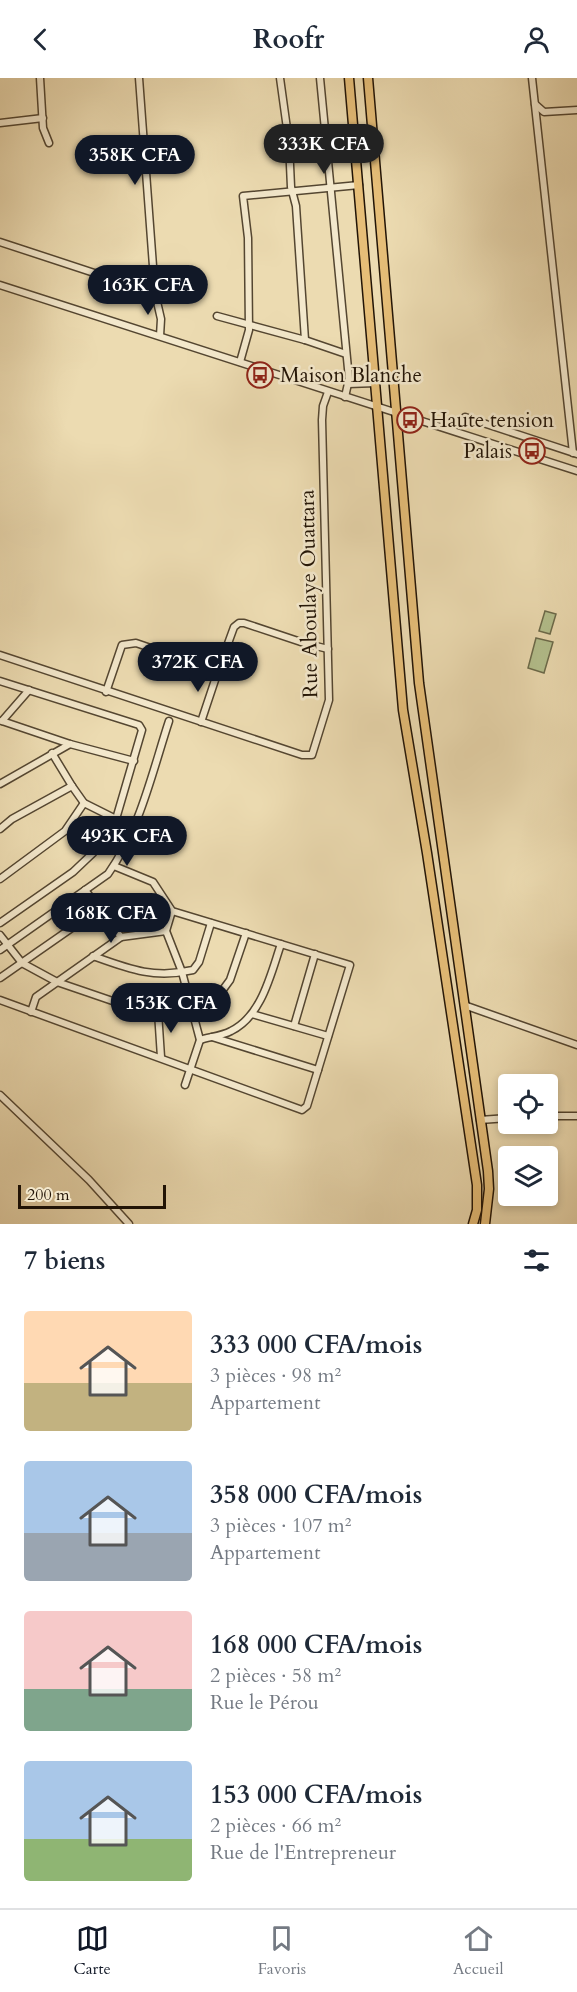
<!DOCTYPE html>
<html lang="fr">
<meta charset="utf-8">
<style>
:root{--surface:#fff;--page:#f6f6f7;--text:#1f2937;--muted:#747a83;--line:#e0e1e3;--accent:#111827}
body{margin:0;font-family:Cardo,serif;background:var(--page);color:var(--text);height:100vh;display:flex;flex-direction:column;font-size:22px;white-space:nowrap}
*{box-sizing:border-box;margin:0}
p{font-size:20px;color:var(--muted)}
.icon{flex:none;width:33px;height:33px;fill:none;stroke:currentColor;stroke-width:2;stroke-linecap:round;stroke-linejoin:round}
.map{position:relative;height:1146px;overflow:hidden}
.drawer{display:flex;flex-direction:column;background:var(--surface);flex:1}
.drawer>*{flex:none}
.fabs{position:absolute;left:498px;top:996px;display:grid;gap:12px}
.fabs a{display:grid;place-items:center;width:60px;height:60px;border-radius:6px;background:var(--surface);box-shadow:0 3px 9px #0003;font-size:30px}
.scale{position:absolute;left:18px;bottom:15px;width:148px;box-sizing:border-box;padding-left:6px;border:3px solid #221406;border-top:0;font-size:16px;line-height:21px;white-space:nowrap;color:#221406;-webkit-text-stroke:4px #f3e8cc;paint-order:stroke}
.price{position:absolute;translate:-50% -51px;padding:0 14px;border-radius:21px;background:var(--accent);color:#fff;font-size:20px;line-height:39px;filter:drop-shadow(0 2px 3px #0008)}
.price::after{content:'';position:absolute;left:50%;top:36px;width:18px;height:14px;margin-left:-9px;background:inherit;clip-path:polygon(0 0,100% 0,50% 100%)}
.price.on{background:#222;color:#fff}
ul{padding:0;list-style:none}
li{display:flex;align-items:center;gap:18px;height:150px;padding:0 24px}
li span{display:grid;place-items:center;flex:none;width:168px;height:120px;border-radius:6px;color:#555}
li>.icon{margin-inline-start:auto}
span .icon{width:72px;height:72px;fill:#fffc;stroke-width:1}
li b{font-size:26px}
h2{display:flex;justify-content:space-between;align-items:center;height:72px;padding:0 24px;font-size:26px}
header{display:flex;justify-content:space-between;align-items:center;height:78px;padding:0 24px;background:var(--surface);font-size:27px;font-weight:800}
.tab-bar{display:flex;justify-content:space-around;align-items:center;height:84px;border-top:2px solid var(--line);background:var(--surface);font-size:16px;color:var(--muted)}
.tab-bar a{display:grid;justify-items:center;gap:3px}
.tab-bar .on{color:var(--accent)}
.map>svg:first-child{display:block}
.green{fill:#b4c18e;stroke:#6b6a4a;stroke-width:1.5}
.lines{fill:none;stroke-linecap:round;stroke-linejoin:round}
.minor-casing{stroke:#544631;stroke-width:9}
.highway-casing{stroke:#221406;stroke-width:11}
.minor{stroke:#f3e8cc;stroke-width:6}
.highway{stroke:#e6be78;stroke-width:8}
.labels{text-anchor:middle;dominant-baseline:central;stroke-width:5;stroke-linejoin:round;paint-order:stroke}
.poi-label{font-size:21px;fill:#221406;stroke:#f3e8cc;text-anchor:start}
.street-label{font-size:21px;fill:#221406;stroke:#f3e8cc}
</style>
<header><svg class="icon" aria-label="back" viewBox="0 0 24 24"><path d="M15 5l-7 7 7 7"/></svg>Roofr<svg class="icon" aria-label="person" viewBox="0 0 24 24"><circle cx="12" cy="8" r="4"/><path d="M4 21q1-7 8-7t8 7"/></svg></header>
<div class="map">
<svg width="577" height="1146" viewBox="0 0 577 1146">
<rect width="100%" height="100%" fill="#ecdbb1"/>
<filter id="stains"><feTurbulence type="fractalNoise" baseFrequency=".00333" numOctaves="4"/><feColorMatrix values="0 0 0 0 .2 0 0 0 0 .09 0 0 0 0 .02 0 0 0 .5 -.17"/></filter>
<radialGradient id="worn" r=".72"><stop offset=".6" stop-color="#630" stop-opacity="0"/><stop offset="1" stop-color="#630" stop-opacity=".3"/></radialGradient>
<!-- green -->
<g class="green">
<polygon points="545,533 556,536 550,556 539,553"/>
<polygon points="536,560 553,564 544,595 528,590"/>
</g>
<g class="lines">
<!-- minor casing -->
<g class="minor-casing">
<g id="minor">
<polyline points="40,0 43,50 49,65"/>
<polyline points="139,0 155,215 161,241 160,258"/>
<polyline points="280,0 289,65 291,109 296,128 305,262"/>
<polyline points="320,0 349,301 345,319"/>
<polyline points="532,0 573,375"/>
<polyline points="535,26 544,34 577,32"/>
<polyline points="0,45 43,40"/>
<polyline points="0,164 155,215"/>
<polyline points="0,207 577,393"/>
<polyline points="217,238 305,262 346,276"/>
<polyline points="240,284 249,252 248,160 243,118 359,107"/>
<polyline points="348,306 376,305"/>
<polyline points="465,339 577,376"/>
<polyline points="0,577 302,677 312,677 329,622 322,342 323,328 328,314"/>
<polyline points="0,603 139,647 142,652 116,741 93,775 73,794 0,845"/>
<polyline points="106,614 122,567 136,565 218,593 234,549 239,545 244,545 304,565 328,571"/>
<polyline points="2,643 70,666 134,683"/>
<polyline points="2,643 29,612"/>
<polyline points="201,644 218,593"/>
<polyline points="52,675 72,708 84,725 116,741"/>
<polyline points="0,706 70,666"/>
<polyline points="0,751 12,741 72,708"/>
<polyline points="0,801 65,753 84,725"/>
<polyline points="85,812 121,859 166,853"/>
<polyline points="172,833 166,853 182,894 200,962 185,1007"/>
<polyline points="0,857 22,885 57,904 136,931 158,934 192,929 219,917 230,902 246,855"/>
<path d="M0,872L108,796C140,751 152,695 169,643"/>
<path d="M93,878C129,891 154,901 193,892L199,884L211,845"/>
<polyline points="0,900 99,831"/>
<polyline points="0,922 302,1032 307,1028 350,887 172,833 153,804 114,788"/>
<polyline points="464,927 577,967"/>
<polyline points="31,934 36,919 121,859"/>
<polyline points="158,934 161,979"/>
<polyline points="252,936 328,958"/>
<polyline points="294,948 315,876"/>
<polyline points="212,959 318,992"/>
<path d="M200,962C209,959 222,958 231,953C262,938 271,895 281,866"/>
<polyline points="0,1017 89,1102 129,1146"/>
<polyline points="548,1038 577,1038"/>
<polyline points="480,1042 508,1040"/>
</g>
</g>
<!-- highway casing -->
<g class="highway-casing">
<g id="highway">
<polyline points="349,0 403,632 427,775 477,1107 477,1132 473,1146"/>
<polyline points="368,0 419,605 488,1093 489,1111 485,1146"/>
</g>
</g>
<!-- minor -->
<use href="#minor" class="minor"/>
<!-- highway -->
<use href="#highway" class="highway"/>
</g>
<!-- icons -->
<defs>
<g id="bus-ring" transform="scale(1.35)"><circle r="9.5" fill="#f3e8cc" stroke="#8f2418" stroke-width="1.5"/><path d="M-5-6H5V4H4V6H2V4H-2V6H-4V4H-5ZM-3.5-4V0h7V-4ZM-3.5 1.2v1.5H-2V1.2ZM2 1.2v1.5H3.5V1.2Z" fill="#8f2418"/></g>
</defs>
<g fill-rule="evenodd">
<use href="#bus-ring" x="260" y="297"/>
<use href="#bus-ring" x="410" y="342"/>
<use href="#bus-ring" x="532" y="373"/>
</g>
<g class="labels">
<!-- poi labels -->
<g class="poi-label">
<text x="280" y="297">Maison Blanche</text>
<text x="430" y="342">Haute tension</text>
<text x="512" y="373" text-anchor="end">Palais</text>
</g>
<!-- street labels -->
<g class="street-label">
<text transform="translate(309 516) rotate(-91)">Rue Aboulaye Ouattara</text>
</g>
</g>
<rect width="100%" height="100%" filter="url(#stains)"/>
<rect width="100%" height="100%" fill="url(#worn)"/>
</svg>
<div class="fabs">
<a><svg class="icon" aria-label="locate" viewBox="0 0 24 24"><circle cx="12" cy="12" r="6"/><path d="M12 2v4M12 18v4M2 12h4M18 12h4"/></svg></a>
<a><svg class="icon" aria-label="layers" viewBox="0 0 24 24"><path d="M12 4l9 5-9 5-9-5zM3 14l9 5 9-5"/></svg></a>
</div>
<div class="scale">200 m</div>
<b class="price on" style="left:324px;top:97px">333K CFA</b>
<b class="price" style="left:135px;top:108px">358K CFA</b>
<b class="price" style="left:148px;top:238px">163K CFA</b>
<b class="price" style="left:198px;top:615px">372K CFA</b>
<b class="price" style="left:127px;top:789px">493K CFA</b>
<b class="price" style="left:111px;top:866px">168K CFA</b>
<b class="price" style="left:171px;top:956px">153K CFA</b>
</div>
<section class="drawer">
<h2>7 biens<svg class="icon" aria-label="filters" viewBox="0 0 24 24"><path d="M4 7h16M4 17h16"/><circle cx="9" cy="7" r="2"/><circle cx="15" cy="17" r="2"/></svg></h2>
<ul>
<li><span style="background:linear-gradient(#ffd9b3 60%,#c2b280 0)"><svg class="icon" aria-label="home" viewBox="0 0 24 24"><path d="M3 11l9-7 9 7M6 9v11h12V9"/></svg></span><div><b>333 000 CFA/mois</b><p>3 pièces · 98 m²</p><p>Appartement</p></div></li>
<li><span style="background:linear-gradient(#a9c7e8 60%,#9aa5b1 0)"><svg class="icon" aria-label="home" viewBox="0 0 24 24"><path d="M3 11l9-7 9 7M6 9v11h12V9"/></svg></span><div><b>358 000 CFA/mois</b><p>3 pièces · 107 m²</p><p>Appartement</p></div></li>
<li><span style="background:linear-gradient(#f6c9c9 65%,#7fa58c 0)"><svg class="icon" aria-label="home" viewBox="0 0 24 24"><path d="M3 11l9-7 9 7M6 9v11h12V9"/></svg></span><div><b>168 000 CFA/mois</b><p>2 pièces · 58 m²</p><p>Rue le Pérou</p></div></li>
<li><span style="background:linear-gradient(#a9c7e8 65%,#8fb573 0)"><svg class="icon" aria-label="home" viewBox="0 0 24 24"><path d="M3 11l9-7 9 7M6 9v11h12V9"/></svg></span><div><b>153 000 CFA/mois</b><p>2 pièces · 66 m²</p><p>Rue de l'Entrepreneur</p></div></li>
</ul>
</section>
<nav class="tab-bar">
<a class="on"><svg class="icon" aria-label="map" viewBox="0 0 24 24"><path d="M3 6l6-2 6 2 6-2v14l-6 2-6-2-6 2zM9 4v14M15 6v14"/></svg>Carte</a>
<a><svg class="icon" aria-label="saved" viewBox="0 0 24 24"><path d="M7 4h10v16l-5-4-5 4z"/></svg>Favoris</a>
<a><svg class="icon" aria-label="home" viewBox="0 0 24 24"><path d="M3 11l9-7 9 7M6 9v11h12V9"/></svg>Accueil</a>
</nav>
